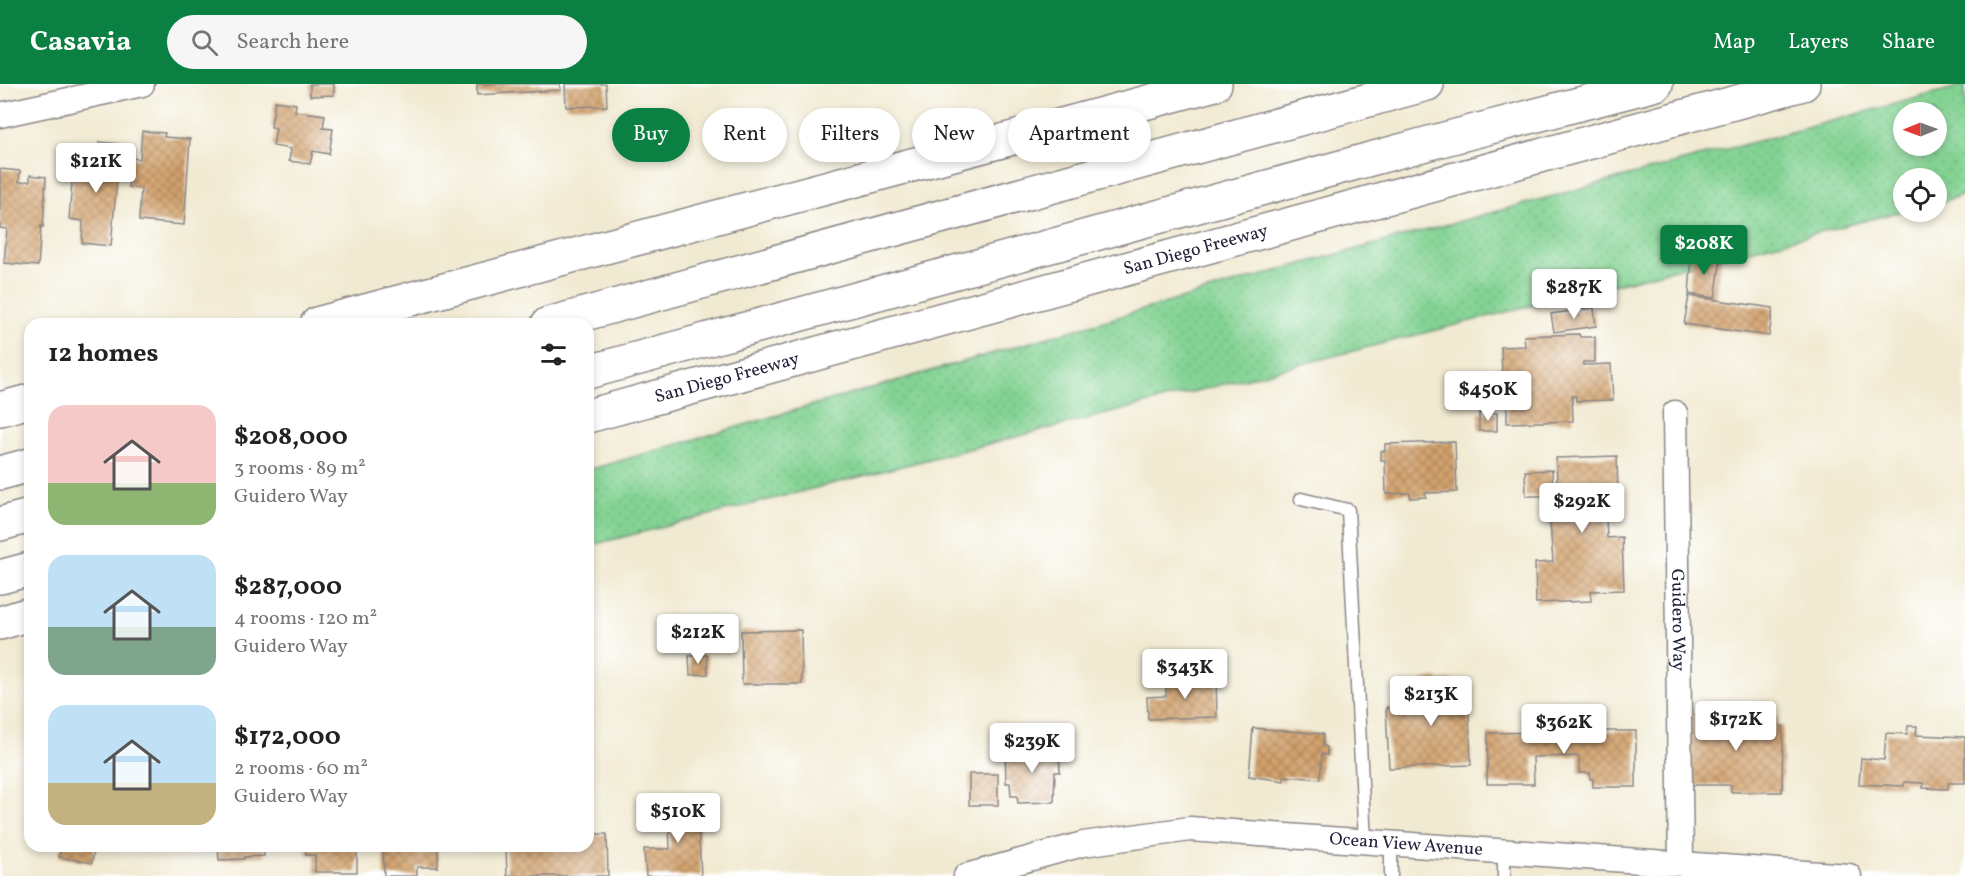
<!DOCTYPE html>
<meta charset="utf-8">
<style>
:root{--surface:#fff;--page:#f6f6f6;--text:#222;--muted:#767676;--accent:#0b8043}
body{margin:0;font-family:Vollkorn,serif;background:var(--page);color:var(--text);height:100vh;display:flex;flex-direction:column;font-size:22px;white-space:nowrap}
*{box-sizing:border-box;margin:0}
p{font-size:20px;color:var(--muted)}
.icon{flex:none;width:33px;height:33px;fill:none;stroke:currentColor;stroke-width:2;stroke-linecap:round;stroke-linejoin:round}
.map{position:relative;flex:1;overflow:hidden}
.sheet{position:absolute;left:24px;top:234px;width:570px;height:534px;display:flex;flex-direction:column;background:var(--surface);border-radius:18px;box-shadow:0 3px 9px #0003}
.sheet>*{flex:none}
.banner{position:absolute;left:612px;top:24px;width:570px;height:54px;display:flex;gap:12px}
.needle{width:39px;rotate:269deg}
.fabs{position:absolute;left:1893px;top:18px;display:grid;gap:12px}
.fabs a{display:grid;place-items:center;width:54px;height:54px;border-radius:50%;background:var(--surface);box-shadow:0 3px 9px #0003;font-size:30px}
.price{position:absolute;translate:-50% -51px;padding:0 14px;border-radius:6px;background:#fff;color:#222;font-size:20px;line-height:39px;filter:drop-shadow(0 2px 3px #0008)}
.price::after{content:'';position:absolute;left:50%;top:36px;width:18px;height:14px;margin-left:-9px;background:inherit;clip-path:polygon(0 0,100% 0,50% 100%)}
.price.active{background:var(--accent);color:#fff}
ul{padding:0;list-style:none}
li{display:flex;align-items:center;gap:18px;height:150px;padding:0 24px}
li span{display:grid;place-items:center;flex:none;width:168px;height:120px;border-radius:18px;color:#555}
li>.icon{margin-inline-start:auto}
span .icon{width:72px;height:72px;fill:#fffc;stroke-width:1}
li b{font-size:26px}
h2{display:flex;justify-content:space-between;align-items:center;height:72px;padding:0 24px;font-size:26px}
.pill{padding:0 21px;border-radius:27px;background:var(--surface);box-shadow:0 3px 9px #0003;font-size:21px;line-height:54px}
.pill.active{background:var(--accent);color:#fff}
header{display:flex;align-items:center;gap:36px;box-sizing:border-box;height:84px;padding:0 30px;background:var(--accent);color:#fff}
header strong{font-size:28px}
nav{display:flex;gap:33px;margin-inline-start:auto;font-size:21px}
.search{width:420px;height:54px;background:var(--page);display:flex;align-items:center;gap:15px;box-sizing:border-box;padding:0 21px;border-radius:33px;color:var(--muted);font-size:22px}
.map>svg:first-child{display:block}
.grass{fill:url(#grass-dots);stroke:#527a67;stroke-width:1.5;fill-rule:evenodd}
.building{fill:url(#building-cross-hatch)}
.lines{fill:none;stroke-linecap:round;stroke-linejoin:round}
.lane-casing{stroke:#8a8686;stroke-width:15}
.street-casing{stroke:#8a8686;stroke-width:27}
.highway-casing{stroke:#8a8686;stroke-width:36}
.lane{stroke:#fff;stroke-width:12}
.street{stroke:#fff;stroke-width:24}
.highway{stroke:#fff;stroke-width:33}
.labels{text-anchor:middle;dominant-baseline:central;stroke-width:5;stroke-linejoin:round;paint-order:stroke}
.street-label{font-size:18px;fill:#22223b;stroke:#fff}
</style>
<header>
<strong>Casavia</strong>
<div class="search"><svg class="icon" aria-label="search" viewBox="0 0 24 24"><circle cx="10" cy="10" r="6"/><path d="M15 15l6 6"/></svg>Search here</div>
<nav><a>Map</a><a>Layers</a><a>Share</a></nav>
</header>
<div class="map">
<svg width="1965" height="792" viewBox="0 0 1965 792">
<defs>
<pattern id="grass-dots" width="8" height="8" patternUnits="userSpaceOnUse" patternTransform="scale(1.5)"><rect width="8" height="8" fill="#83d393"/><path d="M2 2h.1M6 6h.1" fill="none" stroke="#71b580" stroke-width="1.8" stroke-linecap="round"/></pattern>
<pattern id="building-cross-hatch" width="8" height="8" patternUnits="userSpaceOnUse" patternTransform="scale(1.5)"><rect width="8" height="8" fill="#d3a26c"/><path d="M0 0l8 8M0 8l8-8" fill="none" stroke="#ab845a"/></pattern>
</defs>
<rect width="100%" height="100%" fill="#fff"/>
<filter id="ink" filterUnits="userSpaceOnUse"><feTurbulence type="fractalNoise" baseFrequency=".0167" numOctaves="2"/><feDisplacementMap in="SourceGraphic" scale="12" xChannelSelector="R" yChannelSelector="G"/><feConvolveMatrix kernelMatrix="1 2 1 2 8 2 1 2 1" color-interpolation-filters="sRGB"/></filter>
<filter id="wash" filterUnits="userSpaceOnUse"><feTurbulence type="fractalNoise" baseFrequency=".008" numOctaves="4" result="noise"/><feDisplacementMap in="SourceGraphic" scale="24" xChannelSelector="R" yChannelSelector="G"/><feGaussianBlur stdDeviation="1.35" result="paint"/><feColorMatrix in="noise" values="0 0 0 0 0 0 0 0 0 0 0 0 0 0 0 0 0 1.4 0 .05"/><feComposite in="paint" operator="in"/></filter>
<g filter="url(#wash)">
<rect width="100%" height="100%" fill="#f1ead2"/>
<!-- grass -->
<path class="grass" d="M1965,1V111L1937,119L1936,94H1904L1903,127L588,462V386L1301,180ZM1904,28H1936V62H1904Z"/>
<g id="blocks">
<!-- building -->
<g class="building">
<polygon points="310,0 334,0 334,11 310,12"/>
<polygon points="477,0 560,0 561,6 477,11"/>
<polygon points="565,0 606,0 607,22 566,23"/>
<polygon points="275,17 296,20 295,27 325,31 323,44 333,45 329,70 313,67 310,80 289,77 291,65 273,62 276,44 271,43"/>
<polygon points="142,47 165,49 164,53 190,55 184,141 139,137 141,104 128,103 131,74 140,75"/>
<polygon points="99,58 120,60 111,162 82,159 83,137 69,135 74,74 98,76"/>
<polygon points="0,85 20,87 19,98 30,97 30,91 46,93 43,143 41,142 38,182 4,179 7,145 0,144"/>
<polygon points="1692,171 1721,175 1715,214 1689,210"/>
<polygon points="1689,212 1773,224 1769,252 1684,240"/>
<polygon points="1594,224 1596,242 1554,248 1551,230"/>
<polygon points="1579,250 1580,253 1595,253 1595,278 1583,278 1583,281 1611,280 1613,316 1576,317 1576,312 1572,312 1573,337 1507,339 1507,319 1503,319 1501,263 1525,262 1524,252"/>
<rect x="1479" y="329" width="18" height="18"/>
<polygon points="1455,358 1457,408 1425,409 1426,413 1410,414 1410,409 1386,410 1385,376 1381,376 1381,367 1385,367 1385,360"/>
<polygon points="1617,372 1618,414 1605,415 1607,454 1622,453 1624,506 1591,507 1591,517 1536,519 1535,479 1553,478 1550,438 1559,438 1556,374"/>
<polygon points="1552,386 1553,412 1526,412 1525,387"/>
<polygon points="801,546 802,600 742,600 741,547"/>
<polygon points="707,571 708,590 690,591 689,572"/>
<polygon points="1216,594 1217,633 1148,635 1147,613 1166,612 1166,596"/>
<polygon points="1439,594 1439,597 1453,596 1454,605 1468,604 1471,681 1389,684 1386,624 1410,623 1409,601 1419,601 1419,598 1426,597 1426,595"/>
<polygon points="1688,631 1777,631 1778,642 1783,642 1782,708 1731,708 1731,701 1687,701"/>
<polygon points="1547,640 1567,640 1567,647 1636,647 1636,703 1593,703 1593,695 1590,695 1590,689 1579,689 1579,672 1533,673 1534,700 1487,700 1488,649 1547,648"/>
<polygon points="1908,642 1917,642 1916,651 1965,653 1965,699 1948,699 1948,705 1923,704 1923,699 1904,698 1904,702 1859,700 1861,674 1884,676 1886,649 1907,650"/>
<polygon points="1253,644 1323,650 1323,662 1327,663 1327,671 1322,670 1320,695 1284,692 1284,697 1249,692"/>
<polygon points="1059,664 1060,688 1055,688 1054,718 1018,719 1017,712 1011,712 1010,699 1006,699 1005,665"/>
<rect x="969" y="690" width="29" height="31"/>
<polygon points="697,716 701,792 646,792 644,765 670,765 668,717"/>
<polygon points="588,750 607,750 608,792 507,792 506,763 588,762"/>
<polygon points="61,762 95,762 92,779 59,773"/>
<polygon points="218,762 264,762 264,772 244,773 244,775 219,776"/>
<polygon points="306,762 357,762 357,788 315,788 315,771 306,771"/>
<polygon points="383,762 438,762 438,783 417,783 417,792 384,792"/>
</g>
</g>
</g>
<g filter="url(#ink)">
<use href="#blocks" fill-opacity="0" stroke="#8a8686" stroke-width="1.5"/>
<g class="lines">
<!-- lane casing -->
<g class="lane-casing">
<g id="lane">
<polyline points="1301,415 1348,426 1365,757"/>
<polyline points="1391,792 1391,759"/>
<polyline points="1504,792 1504,767"/>
</g>
</g>
<!-- street casing -->
<g class="street-casing">
<g id="street">
<polyline points="0,31 142,0"/>
<path id="s1" d="M1675,329L1681,779"/>
<path id="s2" d="M966,792L1083,760L1190,745L1849,792"/>
</g>
</g>
<!-- highway casing -->
<g class="highway-casing">
<g id="highway">
<polyline points="317,240 1215,0"/>
<polyline points="548,240 1427,0"/>
<polyline points="588,288 1433,58 1656,0"/>
<polyline points="0,325 30,317"/>
<path id="s3" d="M588,332L1803,0"/>
<polyline points="0,389 30,381"/>
<polyline points="0,440 30,432"/>
<polyline points="0,493 30,485"/>
<polyline points="0,539 30,530"/>
</g>
</g>
<!-- lane -->
<use href="#lane" class="lane"/>
<!-- street -->
<use href="#street" class="street"/>
<!-- highway -->
<use href="#highway" class="highway"/>
</g>
</g>
<g class="labels">
<!-- street labels -->
<g class="street-label">
<text stroke="none"><textPath href="#s3" startOffset="630">San Diego Freeway</textPath></text>
<text stroke="none"><textPath href="#s3" startOffset="144">San Diego Freeway</textPath></text>
<text stroke="none"><textPath href="#s1" startOffset="207">Guidero Way</textPath></text>
<text stroke="none"><textPath href="#s2" startOffset="446">Ocean View Avenue</textPath></text>
</g>
</g>
</svg>
<div class="fabs">
<a><svg class="needle" viewBox="-14 -14 28 28"><path d="M0-13l5 13h-10z" fill="#e53935"/><path d="M0 13l5-13h-10z" fill="#767676"/></svg></a>
<a><svg class="icon" aria-label="locate" viewBox="0 0 24 24"><circle cx="12" cy="12" r="6"/><path d="M12 2v4M12 18v4M2 12h4M18 12h4"/></svg></a>
</div>
<b class="price" style="left:96px;top:110px">$121K</b>
<b class="price active" style="left:1704px;top:192px">$208K</b>
<b class="price" style="left:1574px;top:236px">$287K</b>
<b class="price" style="left:1488px;top:338px">$450K</b>
<b class="price" style="left:1582px;top:450px">$292K</b>
<b class="price" style="left:698px;top:581px">$212K</b>
<b class="price" style="left:1185px;top:616px">$343K</b>
<b class="price" style="left:1431px;top:643px">$213K</b>
<b class="price" style="left:1736px;top:668px">$172K</b>
<b class="price" style="left:1564px;top:671px">$362K</b>
<b class="price" style="left:1032px;top:690px">$239K</b>
<b class="price" style="left:678px;top:760px">$510K</b>
<div class="banner">
<a class="pill active">Buy</a>
<a class="pill">Rent</a>
<a class="pill">Filters</a>
<a class="pill">New</a>
<a class="pill">Apartment</a>
</div>
<section class="sheet">
<h2>12 homes<svg class="icon" aria-label="filters" viewBox="0 0 24 24"><path d="M4 7h16M4 17h16"/><circle cx="9" cy="7" r="2"/><circle cx="15" cy="17" r="2"/></svg></h2>
<ul>
<li><span style="background:linear-gradient(#f6c9c9 65%,#8fb573 0)"><svg class="icon" aria-label="home" viewBox="0 0 24 24"><path d="M3 11l9-7 9 7M6 9v11h12V9"/></svg></span><div><b>$208,000</b><p>3 rooms · 89 m²</p><p>Guidero Way</p></div></li>
<li><span style="background:linear-gradient(#bfe0f5 60%,#7fa58c 0)"><svg class="icon" aria-label="home" viewBox="0 0 24 24"><path d="M3 11l9-7 9 7M6 9v11h12V9"/></svg></span><div><b>$287,000</b><p>4 rooms · 120 m²</p><p>Guidero Way</p></div></li>
<li><span style="background:linear-gradient(#bfe0f5 65%,#c2b280 0)"><svg class="icon" aria-label="home" viewBox="0 0 24 24"><path d="M3 11l9-7 9 7M6 9v11h12V9"/></svg></span><div><b>$172,000</b><p>2 rooms · 60 m²</p><p>Guidero Way</p></div></li>
</ul>
</section>
</div>
